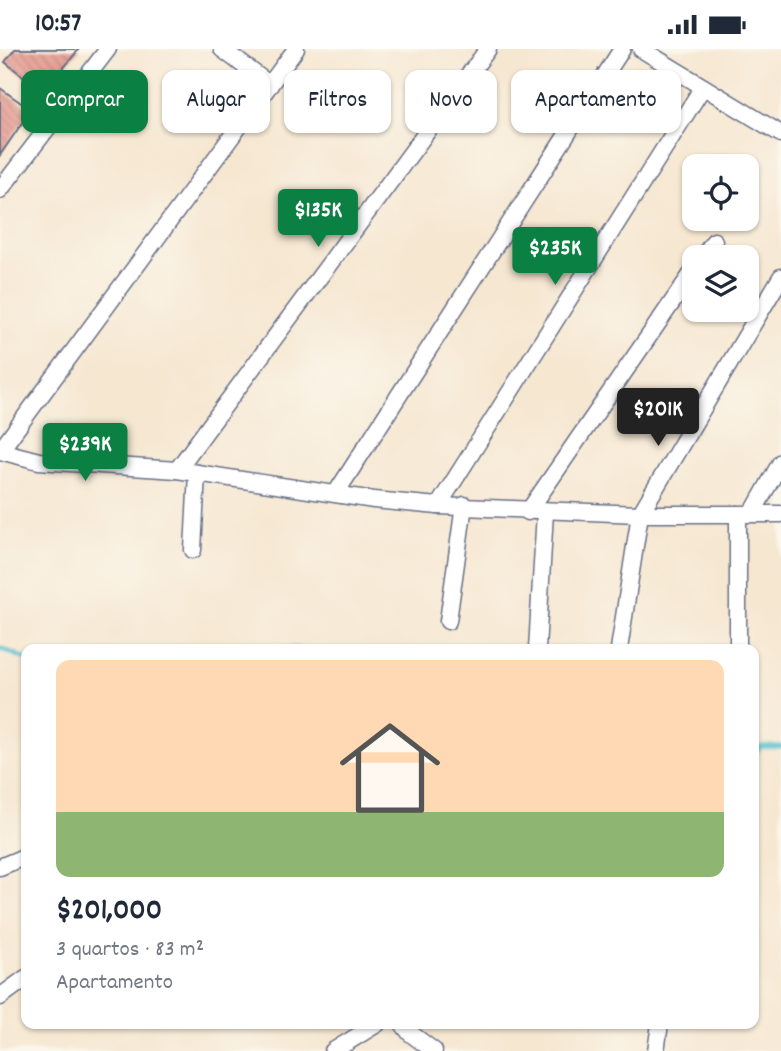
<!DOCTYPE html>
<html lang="pt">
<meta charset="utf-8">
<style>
:root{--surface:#fff;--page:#f6f6f7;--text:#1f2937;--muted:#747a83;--accent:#0b8043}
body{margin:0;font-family:Dekko,sans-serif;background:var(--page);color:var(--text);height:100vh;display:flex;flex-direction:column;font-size:26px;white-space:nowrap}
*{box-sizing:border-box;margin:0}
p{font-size:23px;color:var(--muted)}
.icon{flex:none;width:38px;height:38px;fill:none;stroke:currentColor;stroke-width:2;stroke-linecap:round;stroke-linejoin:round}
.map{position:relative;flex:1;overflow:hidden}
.drawer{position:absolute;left:21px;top:595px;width:738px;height:385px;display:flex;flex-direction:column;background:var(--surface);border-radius:14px;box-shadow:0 2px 5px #0004}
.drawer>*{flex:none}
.top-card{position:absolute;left:21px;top:21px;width:740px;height:63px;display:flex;gap:14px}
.buttons{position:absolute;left:682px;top:105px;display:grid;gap:14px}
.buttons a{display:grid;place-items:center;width:77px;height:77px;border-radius:14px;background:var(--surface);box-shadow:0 2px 5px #0004;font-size:35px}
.price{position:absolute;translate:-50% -60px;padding:0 16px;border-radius:7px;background:var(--accent);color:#fff;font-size:23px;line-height:46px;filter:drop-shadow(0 2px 4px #0008)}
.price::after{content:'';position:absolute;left:50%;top:42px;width:21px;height:16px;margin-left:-10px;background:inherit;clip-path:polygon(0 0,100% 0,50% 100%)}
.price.on{background:#222;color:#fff}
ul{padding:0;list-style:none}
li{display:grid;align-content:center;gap:14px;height:371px;padding:0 35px}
li span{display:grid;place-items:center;height:217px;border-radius:14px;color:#555}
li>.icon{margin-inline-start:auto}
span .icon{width:126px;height:126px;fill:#fffc;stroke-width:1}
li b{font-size:30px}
.pill{padding:0 24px;border-radius:14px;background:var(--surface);box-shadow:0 2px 5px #0004;font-size:24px;line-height:63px}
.pill.on{background:var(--accent);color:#fff}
.status{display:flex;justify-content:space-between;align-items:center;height:49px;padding:0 35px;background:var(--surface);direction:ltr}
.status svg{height:19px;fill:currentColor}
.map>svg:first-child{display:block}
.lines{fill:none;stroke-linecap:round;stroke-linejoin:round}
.stream{stroke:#55bed2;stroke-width:5}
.building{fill:url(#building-back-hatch)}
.minor-casing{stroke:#686f86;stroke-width:19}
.minor{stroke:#fff;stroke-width:16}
</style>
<div class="status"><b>10:57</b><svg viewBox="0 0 49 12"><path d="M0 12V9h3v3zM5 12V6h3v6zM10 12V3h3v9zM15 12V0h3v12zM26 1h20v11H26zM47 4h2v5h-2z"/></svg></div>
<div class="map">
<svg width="781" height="1002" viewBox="0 0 781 1002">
<defs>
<pattern id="building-back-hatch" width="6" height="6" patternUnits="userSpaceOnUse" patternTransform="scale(1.75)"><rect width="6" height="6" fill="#e39186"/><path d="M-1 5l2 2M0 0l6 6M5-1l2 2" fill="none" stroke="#b77771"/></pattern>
</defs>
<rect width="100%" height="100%" fill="#fbf7ec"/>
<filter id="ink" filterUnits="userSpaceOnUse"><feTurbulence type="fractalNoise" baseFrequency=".0143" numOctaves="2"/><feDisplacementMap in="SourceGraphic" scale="14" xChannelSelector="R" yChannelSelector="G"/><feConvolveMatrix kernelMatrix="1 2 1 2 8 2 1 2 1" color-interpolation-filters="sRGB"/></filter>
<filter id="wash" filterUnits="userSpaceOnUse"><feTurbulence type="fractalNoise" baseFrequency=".00686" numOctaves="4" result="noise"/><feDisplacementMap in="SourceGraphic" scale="28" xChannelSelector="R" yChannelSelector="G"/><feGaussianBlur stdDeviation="1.57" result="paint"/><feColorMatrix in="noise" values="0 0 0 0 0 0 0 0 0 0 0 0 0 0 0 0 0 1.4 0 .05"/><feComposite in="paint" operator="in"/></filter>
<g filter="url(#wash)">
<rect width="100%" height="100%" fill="#f6e7d1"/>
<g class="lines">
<!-- stream -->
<g class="stream">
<polyline points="0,599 26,610"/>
<polyline points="274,600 298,600"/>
<polyline points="754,705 761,698 781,698"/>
</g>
</g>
<g id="blocks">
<!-- building -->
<g class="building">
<polygon points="15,0 79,0 44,43 5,13"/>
<polygon points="0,39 31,61 0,106"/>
</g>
</g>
</g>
<g filter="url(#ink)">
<use href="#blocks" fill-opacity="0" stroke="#686f86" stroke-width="2"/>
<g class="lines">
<!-- minor casing -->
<g class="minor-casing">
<g id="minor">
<polyline points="222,0 270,36"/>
<polyline points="641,0 781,85"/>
<polyline points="0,141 108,0"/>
<polyline points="703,208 714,192"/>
<polyline points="0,402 39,412 177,421 374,451 438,457 640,465 781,465"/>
<polyline points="0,402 296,0"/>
<polyline points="177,421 488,0"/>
<polyline points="336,444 622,0"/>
<polyline points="438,457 703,38"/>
<polyline points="528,463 695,220"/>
<polyline points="753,463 781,413"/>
<polyline points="738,465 738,600"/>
<polyline points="193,501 197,424"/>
<polyline points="448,572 464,456"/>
<polyline points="537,600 545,463"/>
<polyline points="619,600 640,465 781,228"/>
<polyline points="0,818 26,807"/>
<polyline points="0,948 26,929"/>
<polyline points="403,975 410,984 434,1002"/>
<polyline points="333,1002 377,975"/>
<polyline points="656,1002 660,975"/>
</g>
</g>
<!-- minor -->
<use href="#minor" class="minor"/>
</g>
</g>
</svg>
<div class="buttons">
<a><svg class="icon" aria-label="locate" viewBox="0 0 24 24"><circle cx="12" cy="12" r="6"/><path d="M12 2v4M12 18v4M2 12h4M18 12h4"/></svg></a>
<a><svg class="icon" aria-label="layers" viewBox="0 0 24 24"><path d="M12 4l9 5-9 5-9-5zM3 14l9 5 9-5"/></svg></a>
</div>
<b class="price" style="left:318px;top:200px">$135K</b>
<b class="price" style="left:555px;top:238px">$235K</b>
<b class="price on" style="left:658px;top:399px">$201K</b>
<b class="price" style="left:85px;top:434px">$239K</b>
<div class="top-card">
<a class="pill on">Comprar</a>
<a class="pill">Alugar</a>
<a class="pill">Filtros</a>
<a class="pill">Novo</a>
<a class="pill">Apartamento</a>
</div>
<section class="drawer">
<ul>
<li><span style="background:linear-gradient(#ffd9b3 70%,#8fb573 0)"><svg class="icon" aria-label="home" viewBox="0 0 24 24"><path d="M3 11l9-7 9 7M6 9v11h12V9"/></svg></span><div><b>$201,000</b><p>3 quartos · 83 m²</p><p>Apartamento</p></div></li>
</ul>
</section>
</div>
